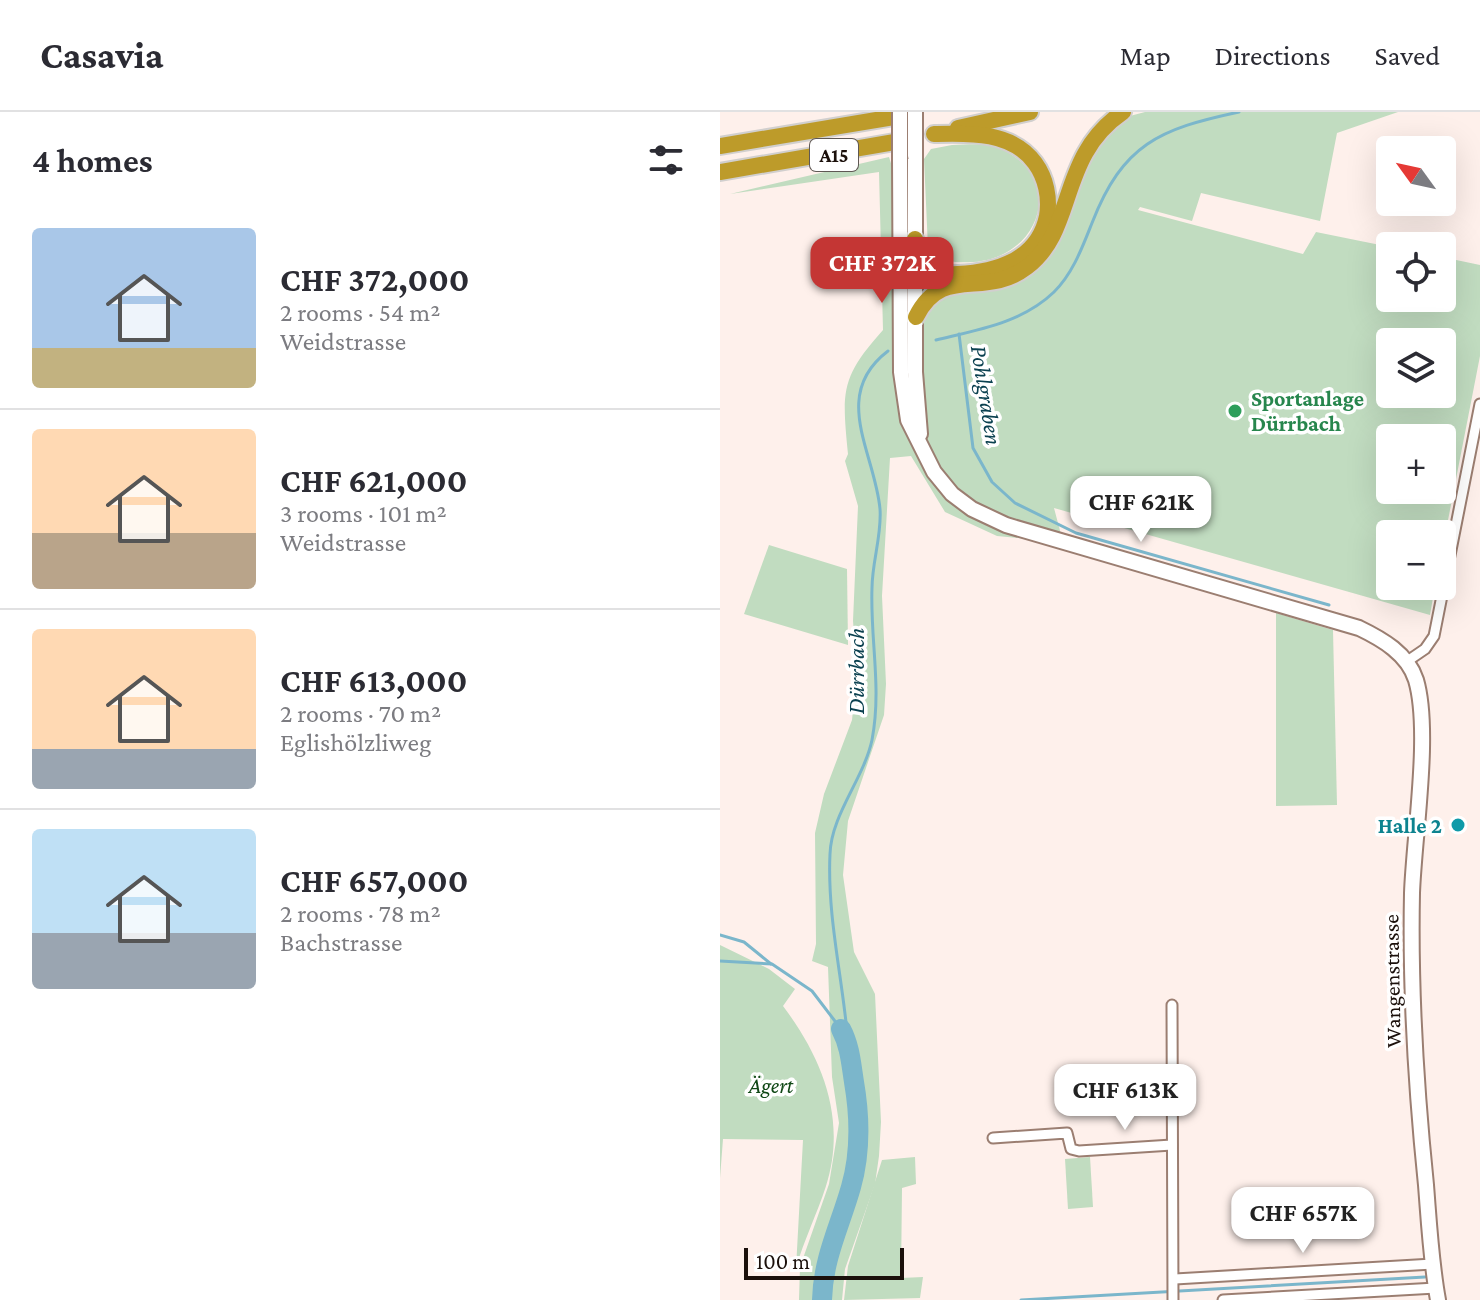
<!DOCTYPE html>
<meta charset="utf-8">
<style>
:root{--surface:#fff;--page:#f7f7f7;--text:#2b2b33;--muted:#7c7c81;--line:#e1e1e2;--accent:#c43634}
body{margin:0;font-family:"Crimson Pro",serif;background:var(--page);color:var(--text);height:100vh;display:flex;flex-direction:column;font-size:30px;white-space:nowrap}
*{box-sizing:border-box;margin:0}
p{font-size:26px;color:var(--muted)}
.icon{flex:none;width:44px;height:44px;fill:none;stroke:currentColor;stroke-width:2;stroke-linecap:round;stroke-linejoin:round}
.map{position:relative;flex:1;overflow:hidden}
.drawer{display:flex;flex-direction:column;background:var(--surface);width:720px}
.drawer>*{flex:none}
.needle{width:52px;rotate:303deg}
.fabs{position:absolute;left:656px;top:24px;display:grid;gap:16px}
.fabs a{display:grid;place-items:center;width:80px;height:80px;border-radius:8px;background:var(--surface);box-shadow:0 8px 32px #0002;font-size:40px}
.scale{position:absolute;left:24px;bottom:20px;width:160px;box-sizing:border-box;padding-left:8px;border:4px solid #1b100b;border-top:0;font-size:22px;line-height:28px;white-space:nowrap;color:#1b100b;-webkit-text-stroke:6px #fff;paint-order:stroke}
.price{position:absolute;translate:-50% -68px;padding:0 18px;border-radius:16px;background:#fff;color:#222;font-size:26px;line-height:52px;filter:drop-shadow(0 2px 4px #0008)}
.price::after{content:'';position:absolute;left:50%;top:48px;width:24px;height:18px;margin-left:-12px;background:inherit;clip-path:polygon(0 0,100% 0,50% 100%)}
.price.current{background:var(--accent);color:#fff}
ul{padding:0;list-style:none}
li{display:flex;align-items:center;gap:24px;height:200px;padding:0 32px}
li+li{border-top:2px solid var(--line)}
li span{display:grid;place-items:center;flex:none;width:224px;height:160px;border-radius:8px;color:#555}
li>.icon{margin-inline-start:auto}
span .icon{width:96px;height:96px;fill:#fffc;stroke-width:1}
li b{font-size:34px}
h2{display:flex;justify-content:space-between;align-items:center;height:96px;padding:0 32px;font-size:34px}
header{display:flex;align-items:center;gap:48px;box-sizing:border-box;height:112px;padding:0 40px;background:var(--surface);border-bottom:2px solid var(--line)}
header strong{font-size:38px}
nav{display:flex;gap:44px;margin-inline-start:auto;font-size:28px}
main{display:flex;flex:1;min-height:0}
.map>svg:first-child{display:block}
.green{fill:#c1dcc0;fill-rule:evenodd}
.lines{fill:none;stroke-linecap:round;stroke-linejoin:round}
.stream{stroke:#7bb6cb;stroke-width:3}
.river{stroke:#7bb6cb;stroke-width:20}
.street-casing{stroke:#9b7e71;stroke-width:13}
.secondary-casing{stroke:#9b7e71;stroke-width:18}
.highway-casing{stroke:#d1cfce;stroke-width:20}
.street{stroke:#fff;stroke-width:9}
.secondary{stroke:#fff;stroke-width:14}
.highway{stroke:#bd9b2a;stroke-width:16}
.secondary-bridge-casing{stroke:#9b7e71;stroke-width:18;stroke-linecap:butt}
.secondary-bridge{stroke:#fff;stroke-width:14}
.leisure-dot{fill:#2e9e5b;stroke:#fff;stroke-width:3}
.culture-dot{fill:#0f9aa8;stroke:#fff;stroke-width:3}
.labels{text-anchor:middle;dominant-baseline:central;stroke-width:7;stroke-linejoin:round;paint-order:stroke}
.shield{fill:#fff;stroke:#5f5854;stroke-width:2}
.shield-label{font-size:20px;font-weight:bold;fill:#1b100b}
.leisure-label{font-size:22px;font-weight:bold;fill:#27864d;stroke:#fff;text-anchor:start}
.culture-label{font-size:22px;font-weight:bold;fill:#0d838f;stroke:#fff;text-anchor:end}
.street-label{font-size:22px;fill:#1b100b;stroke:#fff}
.park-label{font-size:22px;font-style:italic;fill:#104816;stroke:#fff}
.water-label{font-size:24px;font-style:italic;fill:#0b4150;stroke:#fff}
</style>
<header>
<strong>Casavia</strong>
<nav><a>Map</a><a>Directions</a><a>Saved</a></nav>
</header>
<main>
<section class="drawer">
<h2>4 homes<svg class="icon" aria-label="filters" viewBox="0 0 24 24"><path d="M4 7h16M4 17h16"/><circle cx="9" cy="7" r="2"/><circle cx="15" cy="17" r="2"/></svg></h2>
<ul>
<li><span style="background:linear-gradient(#a9c7e8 75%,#c2b280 0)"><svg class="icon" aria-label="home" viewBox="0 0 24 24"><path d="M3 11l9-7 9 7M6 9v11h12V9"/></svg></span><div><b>CHF 372,000</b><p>2 rooms · 54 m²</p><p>Weidstrasse</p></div></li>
<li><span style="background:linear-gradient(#ffd9b3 65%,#b9a48a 0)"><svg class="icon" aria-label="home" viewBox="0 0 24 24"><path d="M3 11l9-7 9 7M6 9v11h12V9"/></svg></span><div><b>CHF 621,000</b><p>3 rooms · 101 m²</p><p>Weidstrasse</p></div></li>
<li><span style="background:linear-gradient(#ffd9b3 75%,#9aa5b1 0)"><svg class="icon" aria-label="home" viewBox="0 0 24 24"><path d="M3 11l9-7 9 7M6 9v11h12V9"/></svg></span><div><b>CHF 613,000</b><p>2 rooms · 70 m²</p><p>Eglishölzliweg</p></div></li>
<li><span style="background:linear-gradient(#bfe0f5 65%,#9aa5b1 0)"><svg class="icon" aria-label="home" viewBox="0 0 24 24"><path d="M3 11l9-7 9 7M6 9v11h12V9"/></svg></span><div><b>CHF 657,000</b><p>2 rooms · 78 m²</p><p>Bachstrasse</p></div></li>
</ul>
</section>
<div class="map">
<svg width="760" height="1188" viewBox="0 0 760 1188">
<rect width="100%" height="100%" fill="#fef0eb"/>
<!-- green -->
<g class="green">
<path d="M425,0H678L617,21L600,109L481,81L472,109L420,95L418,98L583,142L596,120L670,135V186H722V145L760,153V244L722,439V422H670V474H715L710,503L334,396L343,430L277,424L225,400L191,344L170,346L162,484L166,572L164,603L128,709L123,763L134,840L155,882L161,1010L159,1044L155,1072L125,1157L122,1188H79L80,1155L109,1072L119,1011L112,965L108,855L92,849L96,832L95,721L104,682L132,608L137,559L133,509L138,394L125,349L128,342C122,280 120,266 163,218L159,60L10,82L169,45L195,127L196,168L203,190L297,162L391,9ZM670,230H722V282H670ZM670,326H722V378H670Z"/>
<path d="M232,33C247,33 268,30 281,37C347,67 320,146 253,150C233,151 223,150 208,136L204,47L211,37Z"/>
<polygon points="49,433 127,457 128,533 24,502"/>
<polygon points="556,501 613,518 617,693 556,694"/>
<path d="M0,833L49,857L75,877L63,894C103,947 127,1008 106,1074C97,1102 84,1128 76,1156L83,1028L3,1027L0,1066Z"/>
<polygon points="195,1045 196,1072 182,1076 181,1166 203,1165 200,1186 124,1188 128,1154 162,1048"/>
<polygon points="370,1045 373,1095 348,1097 345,1047"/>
</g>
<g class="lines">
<!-- stream -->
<g class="stream">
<polyline points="239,222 253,336 272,370 295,391 356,421 609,493"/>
<path d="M216,228C257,218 302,211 334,180C353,161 362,136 372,111C403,32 439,17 519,0"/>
<polyline points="0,823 24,830 51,852"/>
<polyline points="0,849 52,852 92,879 121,917"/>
<path d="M128,930C123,868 107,805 110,742C111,703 144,666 152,628C162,576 150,527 152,476C152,450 162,423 160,397C155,341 110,283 168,239"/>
<polyline points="301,1188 705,1165"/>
</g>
<!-- river -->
<path class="river" d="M102,1188C103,1146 120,1114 131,1075C141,1040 140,1005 134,970C131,951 130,934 121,917"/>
<!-- street casing -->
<g class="street-casing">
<g id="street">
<polyline points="686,550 705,537 714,524 760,292"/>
<polyline points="452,893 453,1188"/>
<polyline points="273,1026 347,1021 351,1037 359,1039 452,1033"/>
<polyline points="455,1167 713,1152"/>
<polyline points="503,1188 716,1176"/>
</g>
</g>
<!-- secondary casing -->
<g class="secondary-casing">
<g id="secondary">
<polyline points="195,44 195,260 200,322"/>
<path d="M180,47L181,260L188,308L214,360L232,382L252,397L286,413L639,516C662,527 688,542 696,568C711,619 694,724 692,781C690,879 696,976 706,1073C709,1111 711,1150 718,1188"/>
</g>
</g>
<!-- highway casing -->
<g class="highway-casing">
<g id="highway">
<polyline points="238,16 310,0"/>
<polyline points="0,34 192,2"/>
<polyline points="0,60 192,27"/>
<polyline points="195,127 201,143 227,160"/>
<path d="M196,168C208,161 224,163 238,162C277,160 318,148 327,104C330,86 326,66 315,51C292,19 249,21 214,22"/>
<path d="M196,205C223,151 264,188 307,155C357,117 337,45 403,0"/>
</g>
</g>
<!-- street -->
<use href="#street" class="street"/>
<!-- secondary -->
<use href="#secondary" class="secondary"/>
<!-- highway -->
<use href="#highway" class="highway"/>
<!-- secondary-bridge casing -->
<g class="secondary-bridge-casing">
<g id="secondary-bridge">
<polyline points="195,0 195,44"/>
<polyline points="180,47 180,0"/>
</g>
</g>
<!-- secondary-bridge -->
<use href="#secondary-bridge" class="secondary-bridge"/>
</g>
<!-- markers -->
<circle class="leisure-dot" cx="515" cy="299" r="8"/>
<circle class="culture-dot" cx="738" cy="713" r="8"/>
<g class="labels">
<!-- shield labels -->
<rect class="shield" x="90" y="27" width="48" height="32" rx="6"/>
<g class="shield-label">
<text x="114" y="43">A15</text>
</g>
<!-- leisure labels -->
<g class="leisure-label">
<text x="531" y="286">Sportanlage<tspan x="531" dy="25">Dürrbach</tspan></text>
</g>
<!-- culture labels -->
<g class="culture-label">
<text x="722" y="713">Halle 2</text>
</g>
<!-- street labels -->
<g class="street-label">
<text transform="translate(672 869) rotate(-91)">Wangenstrasse</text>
</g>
<!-- park labels -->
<g class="park-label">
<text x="51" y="973">Ägert</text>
</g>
<!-- water labels -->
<g class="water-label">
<text transform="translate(267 283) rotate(81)">Pohlgraben</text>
<text transform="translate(135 559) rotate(-90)">Dürrbach</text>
</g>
</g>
</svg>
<div class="fabs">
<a><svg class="needle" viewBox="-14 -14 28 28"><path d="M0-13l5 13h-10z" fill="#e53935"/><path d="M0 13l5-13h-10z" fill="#7c7c81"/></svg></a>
<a><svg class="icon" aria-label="locate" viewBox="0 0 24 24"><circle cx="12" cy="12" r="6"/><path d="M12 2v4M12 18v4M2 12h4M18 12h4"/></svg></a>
<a><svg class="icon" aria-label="layers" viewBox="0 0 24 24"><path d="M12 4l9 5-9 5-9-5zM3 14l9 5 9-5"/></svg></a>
<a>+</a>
<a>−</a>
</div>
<div class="scale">100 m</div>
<b class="price current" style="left:162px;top:193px">CHF 372K</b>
<b class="price" style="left:421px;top:432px">CHF 621K</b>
<b class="price" style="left:405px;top:1020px">CHF 613K</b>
<b class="price" style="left:583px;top:1143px">CHF 657K</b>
</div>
</main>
